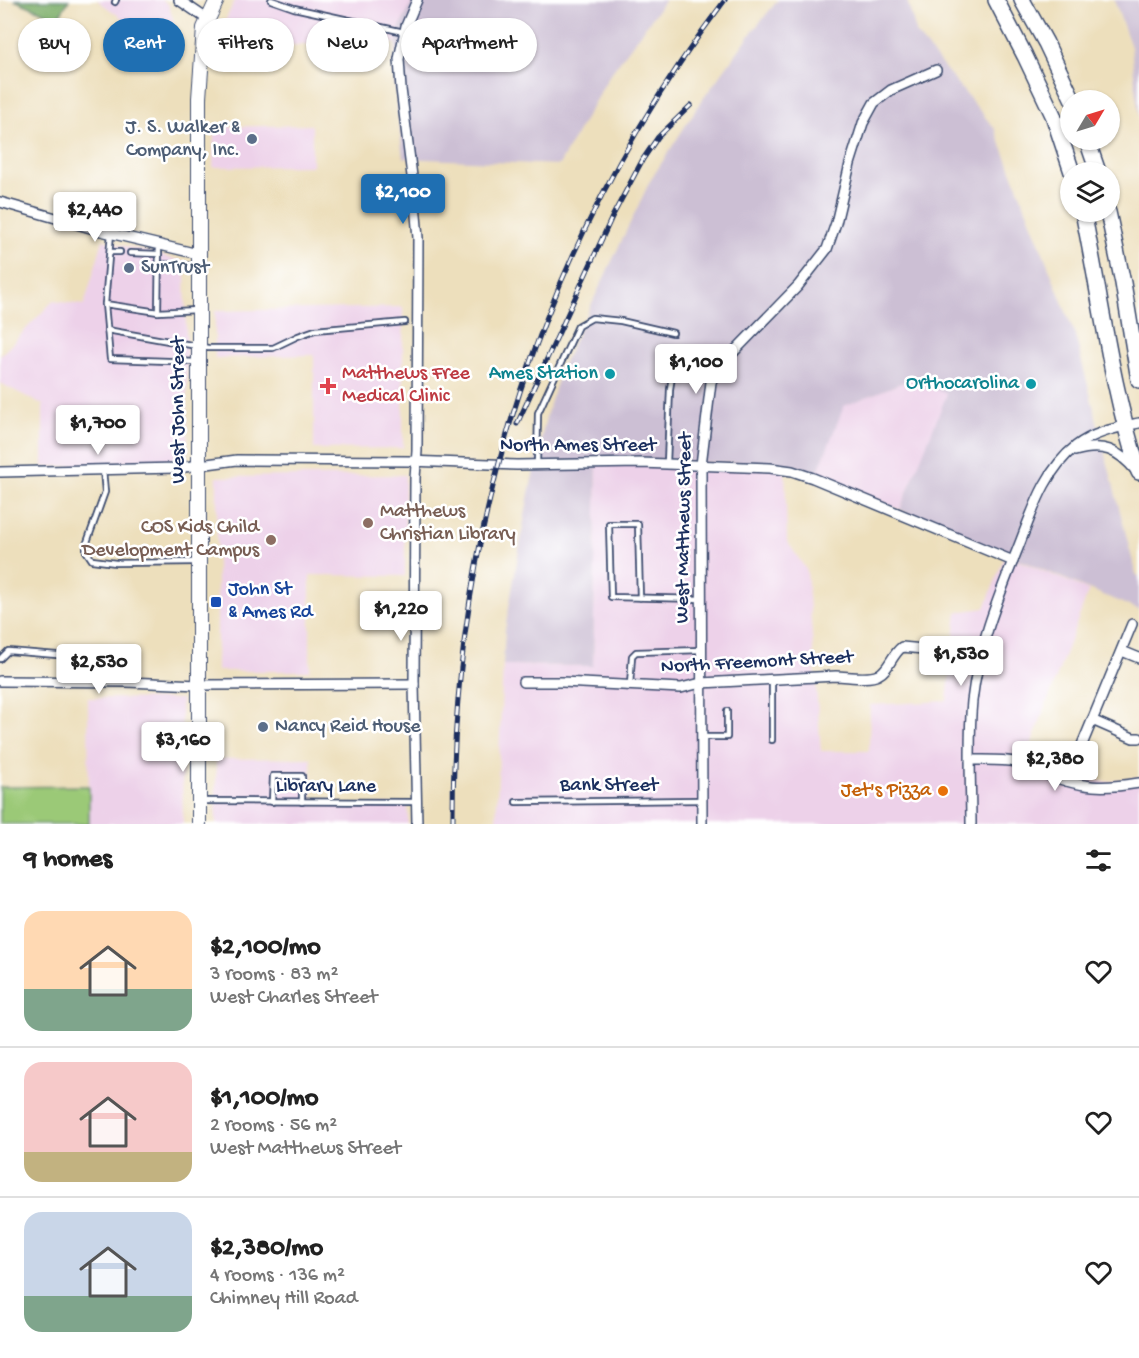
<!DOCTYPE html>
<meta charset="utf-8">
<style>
:root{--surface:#fff;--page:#f2f2f2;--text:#222;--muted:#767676;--line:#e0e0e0;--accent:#1f6fb2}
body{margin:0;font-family:"Gochi Hand",sans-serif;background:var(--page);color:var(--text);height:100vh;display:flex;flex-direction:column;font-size:22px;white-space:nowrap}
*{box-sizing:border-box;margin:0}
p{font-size:20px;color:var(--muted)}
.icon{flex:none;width:33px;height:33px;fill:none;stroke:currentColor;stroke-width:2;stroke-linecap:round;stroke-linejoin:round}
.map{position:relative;height:824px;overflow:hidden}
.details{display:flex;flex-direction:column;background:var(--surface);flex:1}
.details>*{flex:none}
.banner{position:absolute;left:18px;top:18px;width:600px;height:54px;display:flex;gap:12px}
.needle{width:39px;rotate:52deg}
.tools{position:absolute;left:1060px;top:90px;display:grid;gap:12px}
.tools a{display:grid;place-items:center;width:60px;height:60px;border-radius:50%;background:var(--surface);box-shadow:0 2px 4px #0004;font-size:30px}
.price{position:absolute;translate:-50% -51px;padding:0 14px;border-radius:6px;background:#fff;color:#222;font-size:20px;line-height:39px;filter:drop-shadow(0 2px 3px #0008)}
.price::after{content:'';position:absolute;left:50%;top:36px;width:18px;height:14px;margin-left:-9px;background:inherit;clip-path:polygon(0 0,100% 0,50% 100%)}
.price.current{background:var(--accent);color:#fff}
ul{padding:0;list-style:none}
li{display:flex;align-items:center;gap:18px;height:150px;padding:0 24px}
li+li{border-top:2px solid var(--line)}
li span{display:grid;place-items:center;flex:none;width:168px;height:120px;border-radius:18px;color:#555}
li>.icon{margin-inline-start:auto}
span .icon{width:72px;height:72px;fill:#fffc;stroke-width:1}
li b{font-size:26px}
h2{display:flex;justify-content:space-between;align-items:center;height:72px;padding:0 24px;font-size:26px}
.tag{padding:0 21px;border-radius:27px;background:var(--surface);box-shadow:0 2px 4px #0004;font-size:21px;line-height:54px}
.tag.current{background:var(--accent);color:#fff}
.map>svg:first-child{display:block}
.built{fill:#edd1e9}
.industrial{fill:#ccbfd4}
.green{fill:#9bc977;stroke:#5b7c6a;stroke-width:1.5}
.forest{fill:#7cad68;stroke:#4c6e63;stroke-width:1.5}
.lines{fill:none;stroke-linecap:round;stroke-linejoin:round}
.service-casing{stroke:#3a496c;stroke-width:8}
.minor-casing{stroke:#3a496c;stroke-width:12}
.secondary-casing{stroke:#3a496c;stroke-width:16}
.primary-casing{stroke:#3a496c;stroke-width:18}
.service{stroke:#fff;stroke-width:4.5}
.minor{stroke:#fff;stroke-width:9}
.secondary{stroke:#fff;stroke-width:14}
.primary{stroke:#fff;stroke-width:15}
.rail-casing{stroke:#1b2f5e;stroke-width:5}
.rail{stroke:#fff;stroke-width:3;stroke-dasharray:9;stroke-linecap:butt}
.service-dot{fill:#5c6f8a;stroke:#fff;stroke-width:2}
.culture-dot{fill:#0f9aa8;stroke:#fff;stroke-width:2}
.health-dot{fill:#e0444e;stroke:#fff;stroke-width:2}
.education-dot{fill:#8d6e63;stroke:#fff;stroke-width:2}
.transit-dot{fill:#1a4fb4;stroke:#fff;stroke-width:2}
.food-dot{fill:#e8710a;stroke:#fff;stroke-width:2}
.labels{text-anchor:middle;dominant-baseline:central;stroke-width:5;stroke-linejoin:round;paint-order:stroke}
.service-label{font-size:20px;fill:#4e5e75;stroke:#fff;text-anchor:start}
.health-label{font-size:20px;fill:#be3a42;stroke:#fff;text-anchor:start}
.culture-label{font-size:20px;fill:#0d838f;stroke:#fff;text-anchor:end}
.street-label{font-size:20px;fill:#1b2f5e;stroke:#fff}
.education-label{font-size:20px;fill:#785e54;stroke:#fff;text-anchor:start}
.transit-label{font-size:20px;fill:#164399;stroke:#fff;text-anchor:start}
.food-label{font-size:20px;fill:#c56008;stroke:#fff;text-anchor:end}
</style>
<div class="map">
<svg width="1139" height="824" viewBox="0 0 1139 824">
<rect width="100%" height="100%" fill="#fff"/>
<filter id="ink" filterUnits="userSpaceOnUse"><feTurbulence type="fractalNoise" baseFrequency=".0167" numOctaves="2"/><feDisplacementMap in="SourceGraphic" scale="12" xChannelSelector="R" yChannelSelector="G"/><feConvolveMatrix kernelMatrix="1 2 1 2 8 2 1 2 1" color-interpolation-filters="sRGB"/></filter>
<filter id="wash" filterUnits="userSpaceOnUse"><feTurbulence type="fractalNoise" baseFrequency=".008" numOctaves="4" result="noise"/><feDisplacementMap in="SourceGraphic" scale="24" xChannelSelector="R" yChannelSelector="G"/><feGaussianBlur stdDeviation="1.35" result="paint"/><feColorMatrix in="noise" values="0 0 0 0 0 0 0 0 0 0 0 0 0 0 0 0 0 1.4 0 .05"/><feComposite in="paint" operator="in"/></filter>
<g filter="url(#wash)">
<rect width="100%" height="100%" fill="#eddfbc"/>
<!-- built -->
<g class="built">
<polygon points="97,0 162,0 168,4 174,22 164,49"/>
<polygon points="235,0 413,0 400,27 396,43 213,47"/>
<polygon points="312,125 312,166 213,167 214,127"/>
<polygon points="103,240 185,262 188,451 184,459 43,467 43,405 0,383 0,355 7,349 53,301 84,305"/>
<polygon points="403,307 403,448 314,449 314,355 215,358 215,311"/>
<polygon points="911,379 948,394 900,510 817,474 843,406"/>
<polygon points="597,458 785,466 787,541 807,571 821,751 869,751 870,705 947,701 957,612 985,608 1005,555 1089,590 1027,756 1060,772 1084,779 1108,782 1139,777 1139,824 496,824 503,665 593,666"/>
<polygon points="405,475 405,576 310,575 310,671 217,671 217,477"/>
<polygon points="88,698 181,699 183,824 89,824"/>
<polygon points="311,758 312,799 315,805 408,805 408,824 216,824 216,759"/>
</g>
<!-- industrial -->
<g class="industrial">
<polygon points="413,0 665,0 609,76 559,165 403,158 394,82 396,43 400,27"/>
<polygon points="778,0 907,0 917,35 995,129 1075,335 1136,574 1139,577 1139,610 900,510 947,394 911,379 844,406 817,474 796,467 773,464 597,458 593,666 503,665 505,630 529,493 547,413 564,362 650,181 700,103 752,32"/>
<polygon points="1114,0 1139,0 1139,118 1131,47"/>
</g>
<!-- green -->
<polygon class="green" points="89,786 89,824 0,824 0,787"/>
<!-- forest -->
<polygon class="forest" points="14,0 69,0 58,18"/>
</g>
<g filter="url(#ink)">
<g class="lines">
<!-- service casing -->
<g class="service-casing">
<g id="service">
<polyline points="271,0 294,8 404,32"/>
<polyline points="115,2 116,0"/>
<polyline points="159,245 158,312 105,304 110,359 198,362"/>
<polyline points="110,252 120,252"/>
<polyline points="130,253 159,254"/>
<polyline points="159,264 198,266"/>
<polyline points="105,304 111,233"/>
<polyline points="158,312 197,310"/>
<polyline points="107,330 208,348 273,348 298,336 315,330 405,322"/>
<polyline points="667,463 670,389 674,364"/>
<polyline points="537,465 538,413 578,326 592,318 621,321 673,333"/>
<polyline points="103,470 105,492 86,545 86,551 92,560 116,563 196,562"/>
<polyline points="640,598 638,524 609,524 611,597 701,599"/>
<polyline points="0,659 8,651 81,657 87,665 87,681"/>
<polyline points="772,680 772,740"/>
<polyline points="630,685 632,656 636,652 701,650"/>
<polyline points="701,737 727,737 727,711"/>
<polyline points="201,801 417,802"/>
<polyline points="272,802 273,776 302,776 302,802"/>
<polyline points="516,802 702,800"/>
</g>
</g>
<!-- minor casing -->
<g class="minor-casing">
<g id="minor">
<polyline points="179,0 207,19"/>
<polyline points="0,202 101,231 198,254"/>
<path d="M1075,451C1102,443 1118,449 1136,471"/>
<polyline points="0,472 177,468 237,460 409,461 517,465 641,463 770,468 792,471 813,478 1013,561"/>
<polyline points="1122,651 1139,658"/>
<polyline points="0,681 127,682 199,685 414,684"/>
<path d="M523,682H562L681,688L701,683C746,681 791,678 836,676C847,676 869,680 878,675C889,670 892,654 902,647L944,651"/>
<polyline points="1092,720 1133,738 1139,738"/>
<path d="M971,760C990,760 1009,759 1027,765C1034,768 1041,772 1048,775C1083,788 1102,789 1139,783"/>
<polyline points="1067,781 1132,624"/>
<polyline points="417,824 414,684 415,478 417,451 418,238 414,192 401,89 399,59 406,26 417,0"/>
<polyline points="702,824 701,465 711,382 717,369 798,286 827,249 836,223 850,164 863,123 874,103 891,90 936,70"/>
<path d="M971,824C971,784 968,741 972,701C978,647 998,598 1018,548C1032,513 1044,471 1076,446C1094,432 1117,428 1139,423"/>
</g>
</g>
<!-- secondary casing -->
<g class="secondary-casing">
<polyline id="secondary" points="199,824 199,98 204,28 217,0"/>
</g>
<!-- primary casing -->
<g class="primary-casing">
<g id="primary">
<polyline points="996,0 1025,56 1053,115 1072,172"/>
<polyline points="1022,0 1046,43 1073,100"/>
<polyline points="1087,140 1098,172"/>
<path d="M1083,212C1101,299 1111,387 1139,472"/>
<polyline points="1108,212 1123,283 1139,380"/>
</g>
</g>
<!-- service -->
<use href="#service" class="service"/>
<!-- minor -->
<use href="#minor" class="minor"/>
<!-- secondary -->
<use href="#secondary" class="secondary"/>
<!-- primary -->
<use href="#primary" class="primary"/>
<!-- rail casing -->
<g class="rail-casing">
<g id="rail">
<polyline points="517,424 612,217 643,159 658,137 691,105"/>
<path d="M453,824C452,525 544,239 725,0"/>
</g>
</g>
<!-- rail -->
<use href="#rail" class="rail"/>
</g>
</g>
<!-- markers -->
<g class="service-dot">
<circle cx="252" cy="139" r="6"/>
<circle cx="129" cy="268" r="6"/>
<circle cx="263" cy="727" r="6"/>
</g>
<g class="culture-dot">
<circle cx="610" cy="374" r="6"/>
<circle cx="1031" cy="384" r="6"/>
</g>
<path class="health-dot" d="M325 377h6v6h6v6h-6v6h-6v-6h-6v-6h6z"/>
<g class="education-dot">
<circle cx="368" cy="523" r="6"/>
<circle cx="271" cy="540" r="6"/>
</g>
<rect class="transit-dot" x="210" y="596" width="12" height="12" rx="3"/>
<circle class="food-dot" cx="943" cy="791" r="6"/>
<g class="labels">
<!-- service labels -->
<g class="service-label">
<text x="240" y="128" text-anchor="end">J. S. Walker &amp;<tspan x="240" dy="23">Company, Inc.</tspan></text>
<text x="141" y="268">SunTrust</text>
<text x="275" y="727">Nancy Reid House</text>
</g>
<!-- health labels -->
<g class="health-label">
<text x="342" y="374">Matthews Free<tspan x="342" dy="23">Medical Clinic</tspan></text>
</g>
<!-- culture labels -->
<g class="culture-label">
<text x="598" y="374">Ames Station</text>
<text x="1019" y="384">Orthocarolina</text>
</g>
<!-- street labels -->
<g class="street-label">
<text transform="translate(179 410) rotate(-90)">West John Street</text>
<text x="578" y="446">North Ames Street</text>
<text transform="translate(685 528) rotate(-89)">West Matthews Street</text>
<text transform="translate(757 663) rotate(-3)">North Freemont Street</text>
<text x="609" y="786">Bank Street</text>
<text x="326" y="787">Library Lane</text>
</g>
<!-- education labels -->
<g class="education-label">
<text x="380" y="512">Matthews<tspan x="380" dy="23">Christian Library</tspan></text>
<text x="259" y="528" text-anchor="end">COS Kids Child<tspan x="259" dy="23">Development Campus</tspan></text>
</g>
<!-- transit labels -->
<g class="transit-label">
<text x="228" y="590">John St<tspan x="228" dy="23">&amp; Ames Rd</tspan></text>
</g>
<!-- food labels -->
<g class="food-label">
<text x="931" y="791">Jet's Pizza</text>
</g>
</g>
</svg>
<div class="tools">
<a><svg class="needle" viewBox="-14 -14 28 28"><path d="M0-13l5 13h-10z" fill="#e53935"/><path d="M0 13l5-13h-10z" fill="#767676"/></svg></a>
<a><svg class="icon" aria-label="layers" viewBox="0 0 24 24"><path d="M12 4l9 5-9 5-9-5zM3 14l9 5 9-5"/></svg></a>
</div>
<b class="price current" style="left:403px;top:225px">$2,100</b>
<b class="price" style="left:95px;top:243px">$2,440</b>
<b class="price" style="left:696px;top:395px">$1,100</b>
<b class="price" style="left:98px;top:456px">$1,700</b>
<b class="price" style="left:401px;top:642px">$1,220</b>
<b class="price" style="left:961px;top:687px">$1,530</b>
<b class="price" style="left:99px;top:695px">$2,530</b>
<b class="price" style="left:183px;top:773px">$3,160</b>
<b class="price" style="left:1055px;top:792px">$2,380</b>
<div class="banner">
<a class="tag">Buy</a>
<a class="tag current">Rent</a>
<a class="tag">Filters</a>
<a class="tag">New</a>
<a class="tag">Apartment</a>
</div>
</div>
<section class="details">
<h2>9 homes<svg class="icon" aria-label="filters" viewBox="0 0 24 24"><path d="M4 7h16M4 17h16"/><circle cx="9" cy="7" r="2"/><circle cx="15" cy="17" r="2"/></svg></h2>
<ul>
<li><span style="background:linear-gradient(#ffd9b3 65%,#7fa58c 0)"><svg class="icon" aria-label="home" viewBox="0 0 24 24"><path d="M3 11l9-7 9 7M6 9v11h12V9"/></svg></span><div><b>$2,100/mo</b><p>3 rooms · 83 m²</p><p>West Charles Street</p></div><svg class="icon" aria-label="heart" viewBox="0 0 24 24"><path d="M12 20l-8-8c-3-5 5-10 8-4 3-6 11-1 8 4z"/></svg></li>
<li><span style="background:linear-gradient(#f6c9c9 75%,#c2b280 0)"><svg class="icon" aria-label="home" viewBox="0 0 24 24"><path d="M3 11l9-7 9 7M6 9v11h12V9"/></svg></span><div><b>$1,100/mo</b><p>2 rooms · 56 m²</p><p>West Matthews Street</p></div><svg class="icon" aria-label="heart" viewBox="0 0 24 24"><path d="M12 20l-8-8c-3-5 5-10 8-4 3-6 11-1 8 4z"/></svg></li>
<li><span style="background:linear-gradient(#c9d6e8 70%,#7fa58c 0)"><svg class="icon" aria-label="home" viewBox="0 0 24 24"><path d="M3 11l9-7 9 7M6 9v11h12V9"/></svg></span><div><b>$2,380/mo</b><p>4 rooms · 136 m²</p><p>Chimney Hill Road</p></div><svg class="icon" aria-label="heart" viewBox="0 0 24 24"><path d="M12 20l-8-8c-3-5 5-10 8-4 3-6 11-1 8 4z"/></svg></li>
</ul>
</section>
